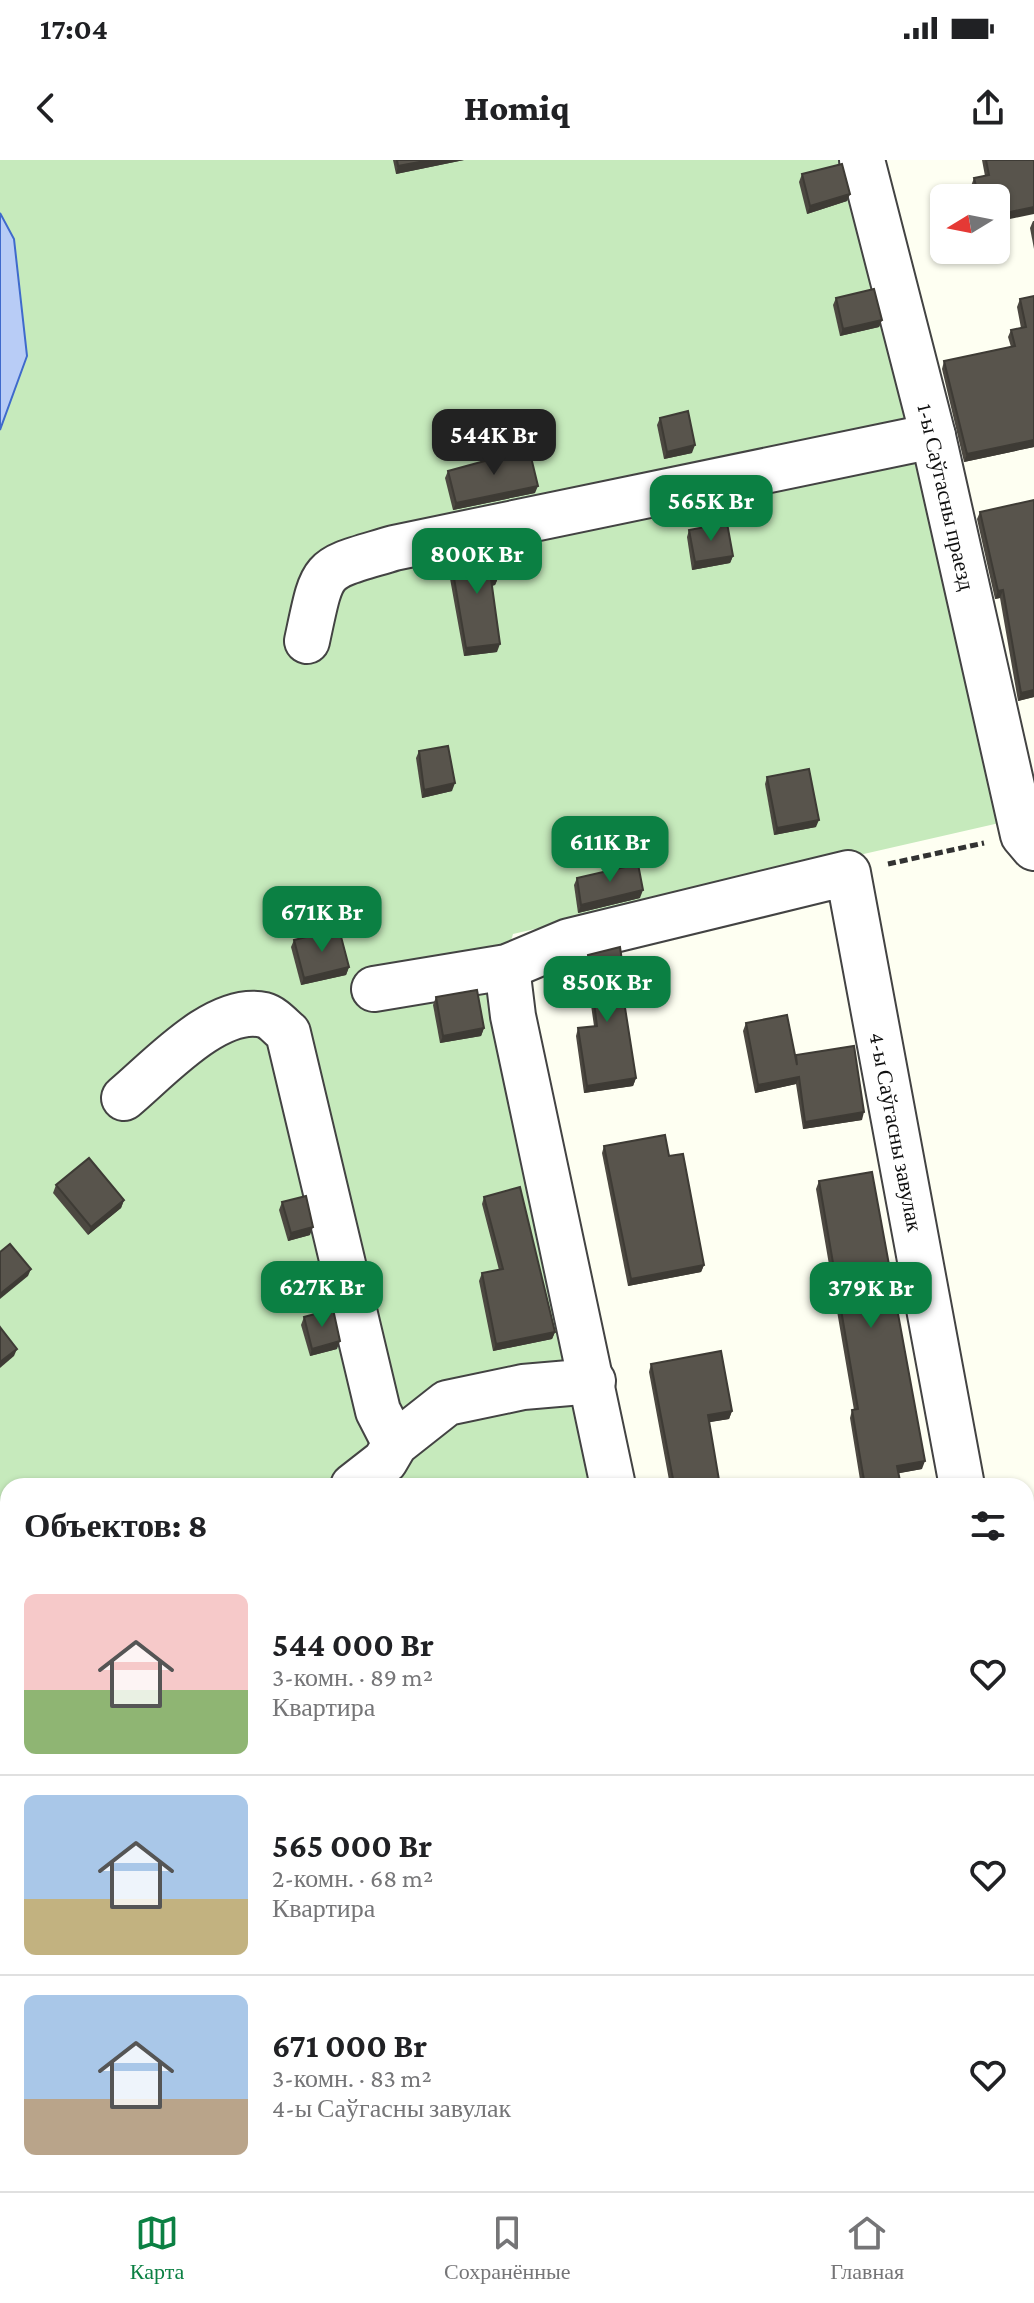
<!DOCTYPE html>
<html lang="ru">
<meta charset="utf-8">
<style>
:root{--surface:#fff;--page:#f2f2f2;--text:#202124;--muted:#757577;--line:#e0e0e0;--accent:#0b8043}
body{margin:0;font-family:"Crimson Pro",serif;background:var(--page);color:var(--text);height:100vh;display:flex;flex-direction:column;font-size:30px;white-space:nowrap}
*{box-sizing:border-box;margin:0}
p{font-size:26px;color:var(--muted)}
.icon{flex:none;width:44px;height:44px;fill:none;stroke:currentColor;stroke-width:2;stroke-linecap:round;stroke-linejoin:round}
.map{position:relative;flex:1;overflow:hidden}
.sheet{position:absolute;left:0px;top:1318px;width:1034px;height:714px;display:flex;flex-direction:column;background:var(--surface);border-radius:24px 24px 0 0;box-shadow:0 2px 6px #0004}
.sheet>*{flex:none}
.needle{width:52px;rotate:260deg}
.controls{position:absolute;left:930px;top:24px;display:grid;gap:16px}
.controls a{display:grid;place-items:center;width:80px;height:80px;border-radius:12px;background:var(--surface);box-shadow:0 2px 6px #0004;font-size:40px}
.price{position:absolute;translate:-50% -68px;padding:0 18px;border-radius:16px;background:var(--accent);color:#fff;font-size:26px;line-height:52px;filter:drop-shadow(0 2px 4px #0008)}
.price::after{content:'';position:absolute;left:50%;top:48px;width:24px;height:18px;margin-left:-12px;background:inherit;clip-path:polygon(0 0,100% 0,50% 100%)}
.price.on{background:#222;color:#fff}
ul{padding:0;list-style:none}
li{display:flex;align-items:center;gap:24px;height:200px;padding:0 24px}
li+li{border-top:2px solid var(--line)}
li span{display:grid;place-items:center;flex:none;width:224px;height:160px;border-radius:12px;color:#555}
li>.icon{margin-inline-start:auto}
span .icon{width:96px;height:96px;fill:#fffc;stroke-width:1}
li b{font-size:34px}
h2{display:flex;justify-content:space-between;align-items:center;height:96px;padding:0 24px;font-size:34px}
.status{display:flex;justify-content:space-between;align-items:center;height:56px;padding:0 40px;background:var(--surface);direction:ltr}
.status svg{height:22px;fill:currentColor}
header{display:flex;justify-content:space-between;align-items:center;height:104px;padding:0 24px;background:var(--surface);font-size:36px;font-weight:800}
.tab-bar{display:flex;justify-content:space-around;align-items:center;height:112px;border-top:2px solid var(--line);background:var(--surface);font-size:22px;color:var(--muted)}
.tab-bar a{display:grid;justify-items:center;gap:4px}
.tab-bar .on{color:var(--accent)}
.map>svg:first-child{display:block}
.green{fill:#c6eabc}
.water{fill:#b8ccf6;stroke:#3f6acc;stroke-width:2}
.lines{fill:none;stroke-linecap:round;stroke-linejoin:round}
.minor-casing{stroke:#434343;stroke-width:48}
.path{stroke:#323232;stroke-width:5;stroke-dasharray:8 4;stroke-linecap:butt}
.minor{stroke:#fff;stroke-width:44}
.wall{fill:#4c4841}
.shaded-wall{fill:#3e3b35}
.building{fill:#58544c;stroke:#3e3b35;stroke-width:2}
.labels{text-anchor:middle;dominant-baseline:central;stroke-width:8;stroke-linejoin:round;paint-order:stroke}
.street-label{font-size:22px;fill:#101010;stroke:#fff}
</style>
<div class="status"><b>17:04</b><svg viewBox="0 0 49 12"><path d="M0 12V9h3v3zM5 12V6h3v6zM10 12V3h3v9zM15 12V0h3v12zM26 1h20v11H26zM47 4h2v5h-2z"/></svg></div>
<header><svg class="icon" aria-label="back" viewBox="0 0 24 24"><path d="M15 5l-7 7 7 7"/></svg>Homiq<svg class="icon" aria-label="share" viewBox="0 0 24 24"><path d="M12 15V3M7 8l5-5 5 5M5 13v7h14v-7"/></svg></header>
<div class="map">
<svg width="1034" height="2031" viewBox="0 0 1034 2031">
<rect width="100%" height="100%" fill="#fefff2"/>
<!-- green -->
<polygon class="green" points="0,0 847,0 1008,661 513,774 497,829 606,1326 8,1326 8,2024 853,2024 854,2031 0,2031 0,270 27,195 14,79 0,53"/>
<!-- water -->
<polygon class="water" points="0,53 14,79 27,196 0,270"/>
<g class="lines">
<!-- minor casing -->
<g class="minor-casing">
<g id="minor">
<polyline points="862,0 933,276 1023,675 1034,688"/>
<path d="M307,481C324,402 318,411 394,388L933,276"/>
<polyline points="507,807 513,856 613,1326"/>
<polyline points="374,829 507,807 569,781 848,713 962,1326"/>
<path d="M124,938C158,910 216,844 264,855C272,857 281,867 288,873L378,1251L395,1284"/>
<polyline points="353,1326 385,1301 395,1284 447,1243 523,1227 593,1221"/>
<polyline points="1026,1416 1034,1417"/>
<polyline points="0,1451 8,1449"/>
<polyline points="0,1559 8,1571"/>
<polyline points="1026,1814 1034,1813"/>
<polyline points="755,2024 756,2031"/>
</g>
</g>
<!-- path -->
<polyline class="path" points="888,704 984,683"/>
<!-- minor -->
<use href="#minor" class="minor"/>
</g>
<!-- wall -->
<g class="wall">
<polygon points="393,0 464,0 396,14"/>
<polygon points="982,0 1034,0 996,38 974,38 971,26 974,18 985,16"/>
<polygon points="802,14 850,34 847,41 807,54 799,22"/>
<polygon points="1033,61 1034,61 1034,89 1030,68"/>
<polygon points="1034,136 1034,287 964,302 942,209 944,201 1011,187 1008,177 1011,170 1021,168 1017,147 1020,139"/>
<polygon points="836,138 882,160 879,167 840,176 833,145"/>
<polygon points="660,258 692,293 664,299 657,265"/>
<polygon points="448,311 535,333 453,350 445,318"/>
<polygon points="980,352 1034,537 1018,541 1000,438 995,439 977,359"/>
<polygon points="689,370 733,396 730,403 692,410 687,377"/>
<polygon points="450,395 498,418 495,425 492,426 497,492 464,496 447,402"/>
<polygon points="419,591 452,631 422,638 416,598"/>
<polygon points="767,617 816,667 774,675 765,624"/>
<polygon points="577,718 640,738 578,753 574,725"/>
<polygon points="294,780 349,807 346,815 301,825 291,787"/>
<polygon points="588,795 622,829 636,918 633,926 584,933 576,876 578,868 594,866 585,803"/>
<polygon points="436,837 484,868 481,876 440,883 433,845"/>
<polygon points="746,863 795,896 862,960 803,969 796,924 755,933 743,871"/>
<polygon points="604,986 669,996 704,1105 701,1112 628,1126 602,993"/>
<polygon points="819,1021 922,1309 899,1313 898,1326 861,1326 850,1258 852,1250 854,1250 816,1029"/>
<polygon points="56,1025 124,1040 121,1048 88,1075 53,1033"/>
<polygon points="484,1037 555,1172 552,1179 493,1191 479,1121 482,1113 499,1110 482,1044"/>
<polygon points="282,1042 310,1075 288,1081 279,1050"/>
<polygon points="304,1157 337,1189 310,1196 301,1165"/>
<polygon points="651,1204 732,1251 729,1259 709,1262 720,1326 666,1326 669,1320 649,1212"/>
<polygon points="8,1472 8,1512 2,1481 5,1473"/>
<polygon points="652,2024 735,2024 737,2031 653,2031"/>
</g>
<!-- shaded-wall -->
<g class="shaded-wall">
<polygon points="430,0 464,0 396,14 398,6"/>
<polygon points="850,34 847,41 807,54 810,46"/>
<polygon points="1034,47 1034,54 996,62 996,55"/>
<polygon points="882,160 879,167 840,176 843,169"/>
<polygon points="1034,280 1034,287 964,302 967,294"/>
<polygon points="695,285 692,293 664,299 667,292"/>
<polygon points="538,326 535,333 453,350 456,343"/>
<polygon points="733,396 730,403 692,410 695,402"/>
<polygon points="498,418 495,425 488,426 491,419"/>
<polygon points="1003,430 1000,438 995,439 998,431"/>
<polygon points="500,484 497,492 464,496 466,488"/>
<polygon points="1034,530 1034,537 1018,541 1021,533"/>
<polygon points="455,623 452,631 422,638 424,630"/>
<polygon points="819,660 816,667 774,675 777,668"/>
<polygon points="643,730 640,738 578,753 581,745"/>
<polygon points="349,807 346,815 301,825 304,818"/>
<polygon points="484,868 481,876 440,883 443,876"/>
<polygon points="799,917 796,924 755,933 758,925"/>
<polygon points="636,918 633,926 584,933 587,926"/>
<polygon points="864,952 862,960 803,969 805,962"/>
<polygon points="124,1040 121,1048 88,1075 91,1067"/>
<polygon points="313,1067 310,1075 288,1081 291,1073"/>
<polygon points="704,1105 701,1112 628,1126 631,1119"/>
<polygon points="31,1109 28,1116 0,1139 0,1134"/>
<polygon points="555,1172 552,1179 493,1191 496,1184"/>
<polygon points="340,1181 337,1189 310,1196 312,1189"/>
<polygon points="17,1189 14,1196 0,1208 0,1202"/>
<polygon points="732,1251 729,1259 705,1263 708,1255"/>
<polygon points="925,1301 922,1309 895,1314 897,1306"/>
<polygon points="900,1321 898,1326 869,1326"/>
<polygon points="1034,1660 1034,1667 1026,1668 1026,1661"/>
</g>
<!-- building -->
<g class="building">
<polygon points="397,0 430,0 398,6"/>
<polygon points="986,0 1034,0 1034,47 996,55 996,38 979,38 974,18 989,15"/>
<polygon points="842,4 850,34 810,46 802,14"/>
<polygon points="874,129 882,160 843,169 836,138"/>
<polygon points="1034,136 1034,280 967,294 944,201 1015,186 1011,170 1026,167 1020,139"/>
<polygon points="688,251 695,285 667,292 660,258"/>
<polygon points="529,289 538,326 456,343 448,311"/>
<polygon points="1034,340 1034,530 1021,533 1003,430 998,431 980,352"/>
<polygon points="727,363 733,396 695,402 689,370"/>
<polygon points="492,386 498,418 491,419 500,484 466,488 450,395"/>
<polygon points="448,586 455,623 424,630 419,591"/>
<polygon points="809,609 819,660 777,668 767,617"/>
<polygon points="638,704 643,730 581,745 577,718"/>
<polygon points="339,769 349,807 304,818 294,780"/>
<polygon points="620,787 625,822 621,822 636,918 587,926 578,868 597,866 588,795"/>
<polygon points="477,830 484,868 443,876 436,837"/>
<polygon points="787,855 797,905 796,895 854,886 864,952 805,962 799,917 758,925 746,863"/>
<polygon points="665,975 669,996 683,994 704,1105 631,1119 604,986"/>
<polygon points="89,998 124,1040 91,1067 56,1025"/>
<polygon points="872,1012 925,1301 897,1306 900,1321 865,1326 852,1250 858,1249 819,1021"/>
<polygon points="520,1027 555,1172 496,1184 482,1113 503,1109 484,1037"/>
<polygon points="306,1036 313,1067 291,1073 282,1042"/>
<polygon points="10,1084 31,1109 0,1134 0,1092"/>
<polygon points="333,1149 340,1181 312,1189 304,1157"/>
<polygon points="0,1167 17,1189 0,1202"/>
<polygon points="721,1191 732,1251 708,1255 720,1326 669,1326 668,1320 673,1319 651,1204"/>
<polygon points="8,1472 8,1491 5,1473"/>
<polygon points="1034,1588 1034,1660 1026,1661 1026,1590"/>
<polygon points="656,2024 735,2024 737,2031 657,2031"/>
<polygon points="783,2024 825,2024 827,2031 780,2031"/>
</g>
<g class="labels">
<!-- street labels -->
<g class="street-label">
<text transform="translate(946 337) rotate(77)">1-ы Саўгасны праезд</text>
<text transform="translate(896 972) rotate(79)">4-ы Саўгасны завулак</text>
</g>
</g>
</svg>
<div class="controls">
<a><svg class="needle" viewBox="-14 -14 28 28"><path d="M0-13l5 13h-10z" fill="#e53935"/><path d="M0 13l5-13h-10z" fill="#757577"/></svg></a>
</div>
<b class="price on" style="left:494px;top:317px">544K Br</b>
<b class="price" style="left:711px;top:383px">565K Br</b>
<b class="price" style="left:477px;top:436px">800K Br</b>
<b class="price" style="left:610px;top:724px">611K Br</b>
<b class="price" style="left:322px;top:794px">671K Br</b>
<b class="price" style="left:607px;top:864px">850K Br</b>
<b class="price" style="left:322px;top:1169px">627K Br</b>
<b class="price" style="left:871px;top:1170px">379K Br</b>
<section class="sheet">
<h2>Объектов: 8<svg class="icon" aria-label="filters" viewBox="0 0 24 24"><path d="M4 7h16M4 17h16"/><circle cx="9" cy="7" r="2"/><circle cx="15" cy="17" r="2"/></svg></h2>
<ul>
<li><span style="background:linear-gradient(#f6c9c9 60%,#8fb573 0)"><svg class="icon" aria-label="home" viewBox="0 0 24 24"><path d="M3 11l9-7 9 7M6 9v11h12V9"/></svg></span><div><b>544 000 Br</b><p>3-комн. · 89 m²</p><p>Квартира</p></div><svg class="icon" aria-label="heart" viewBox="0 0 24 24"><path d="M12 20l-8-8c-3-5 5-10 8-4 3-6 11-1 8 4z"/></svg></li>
<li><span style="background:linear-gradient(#a9c7e8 65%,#c2b280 0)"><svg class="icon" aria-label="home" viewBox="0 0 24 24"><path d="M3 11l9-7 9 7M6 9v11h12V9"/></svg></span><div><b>565 000 Br</b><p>2-комн. · 68 m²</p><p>Квартира</p></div><svg class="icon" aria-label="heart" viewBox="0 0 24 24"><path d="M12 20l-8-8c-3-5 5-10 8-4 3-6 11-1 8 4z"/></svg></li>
<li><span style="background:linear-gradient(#a9c7e8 65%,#b9a48a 0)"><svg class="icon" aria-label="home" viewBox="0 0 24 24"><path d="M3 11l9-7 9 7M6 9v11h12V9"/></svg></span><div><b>671 000 Br</b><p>3-комн. · 83 m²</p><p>4-ы Саўгасны завулак</p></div><svg class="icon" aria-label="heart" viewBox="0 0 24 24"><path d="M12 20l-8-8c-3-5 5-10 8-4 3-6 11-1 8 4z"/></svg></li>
</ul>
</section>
</div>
<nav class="tab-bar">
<a class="on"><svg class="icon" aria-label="map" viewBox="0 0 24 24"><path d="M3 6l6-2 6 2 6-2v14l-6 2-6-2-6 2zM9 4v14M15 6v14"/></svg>Карта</a>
<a><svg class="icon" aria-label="saved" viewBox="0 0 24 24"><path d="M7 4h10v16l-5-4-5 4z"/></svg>Сохранённые</a>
<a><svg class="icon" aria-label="home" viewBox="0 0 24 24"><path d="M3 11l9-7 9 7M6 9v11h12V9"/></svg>Главная</a>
</nav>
